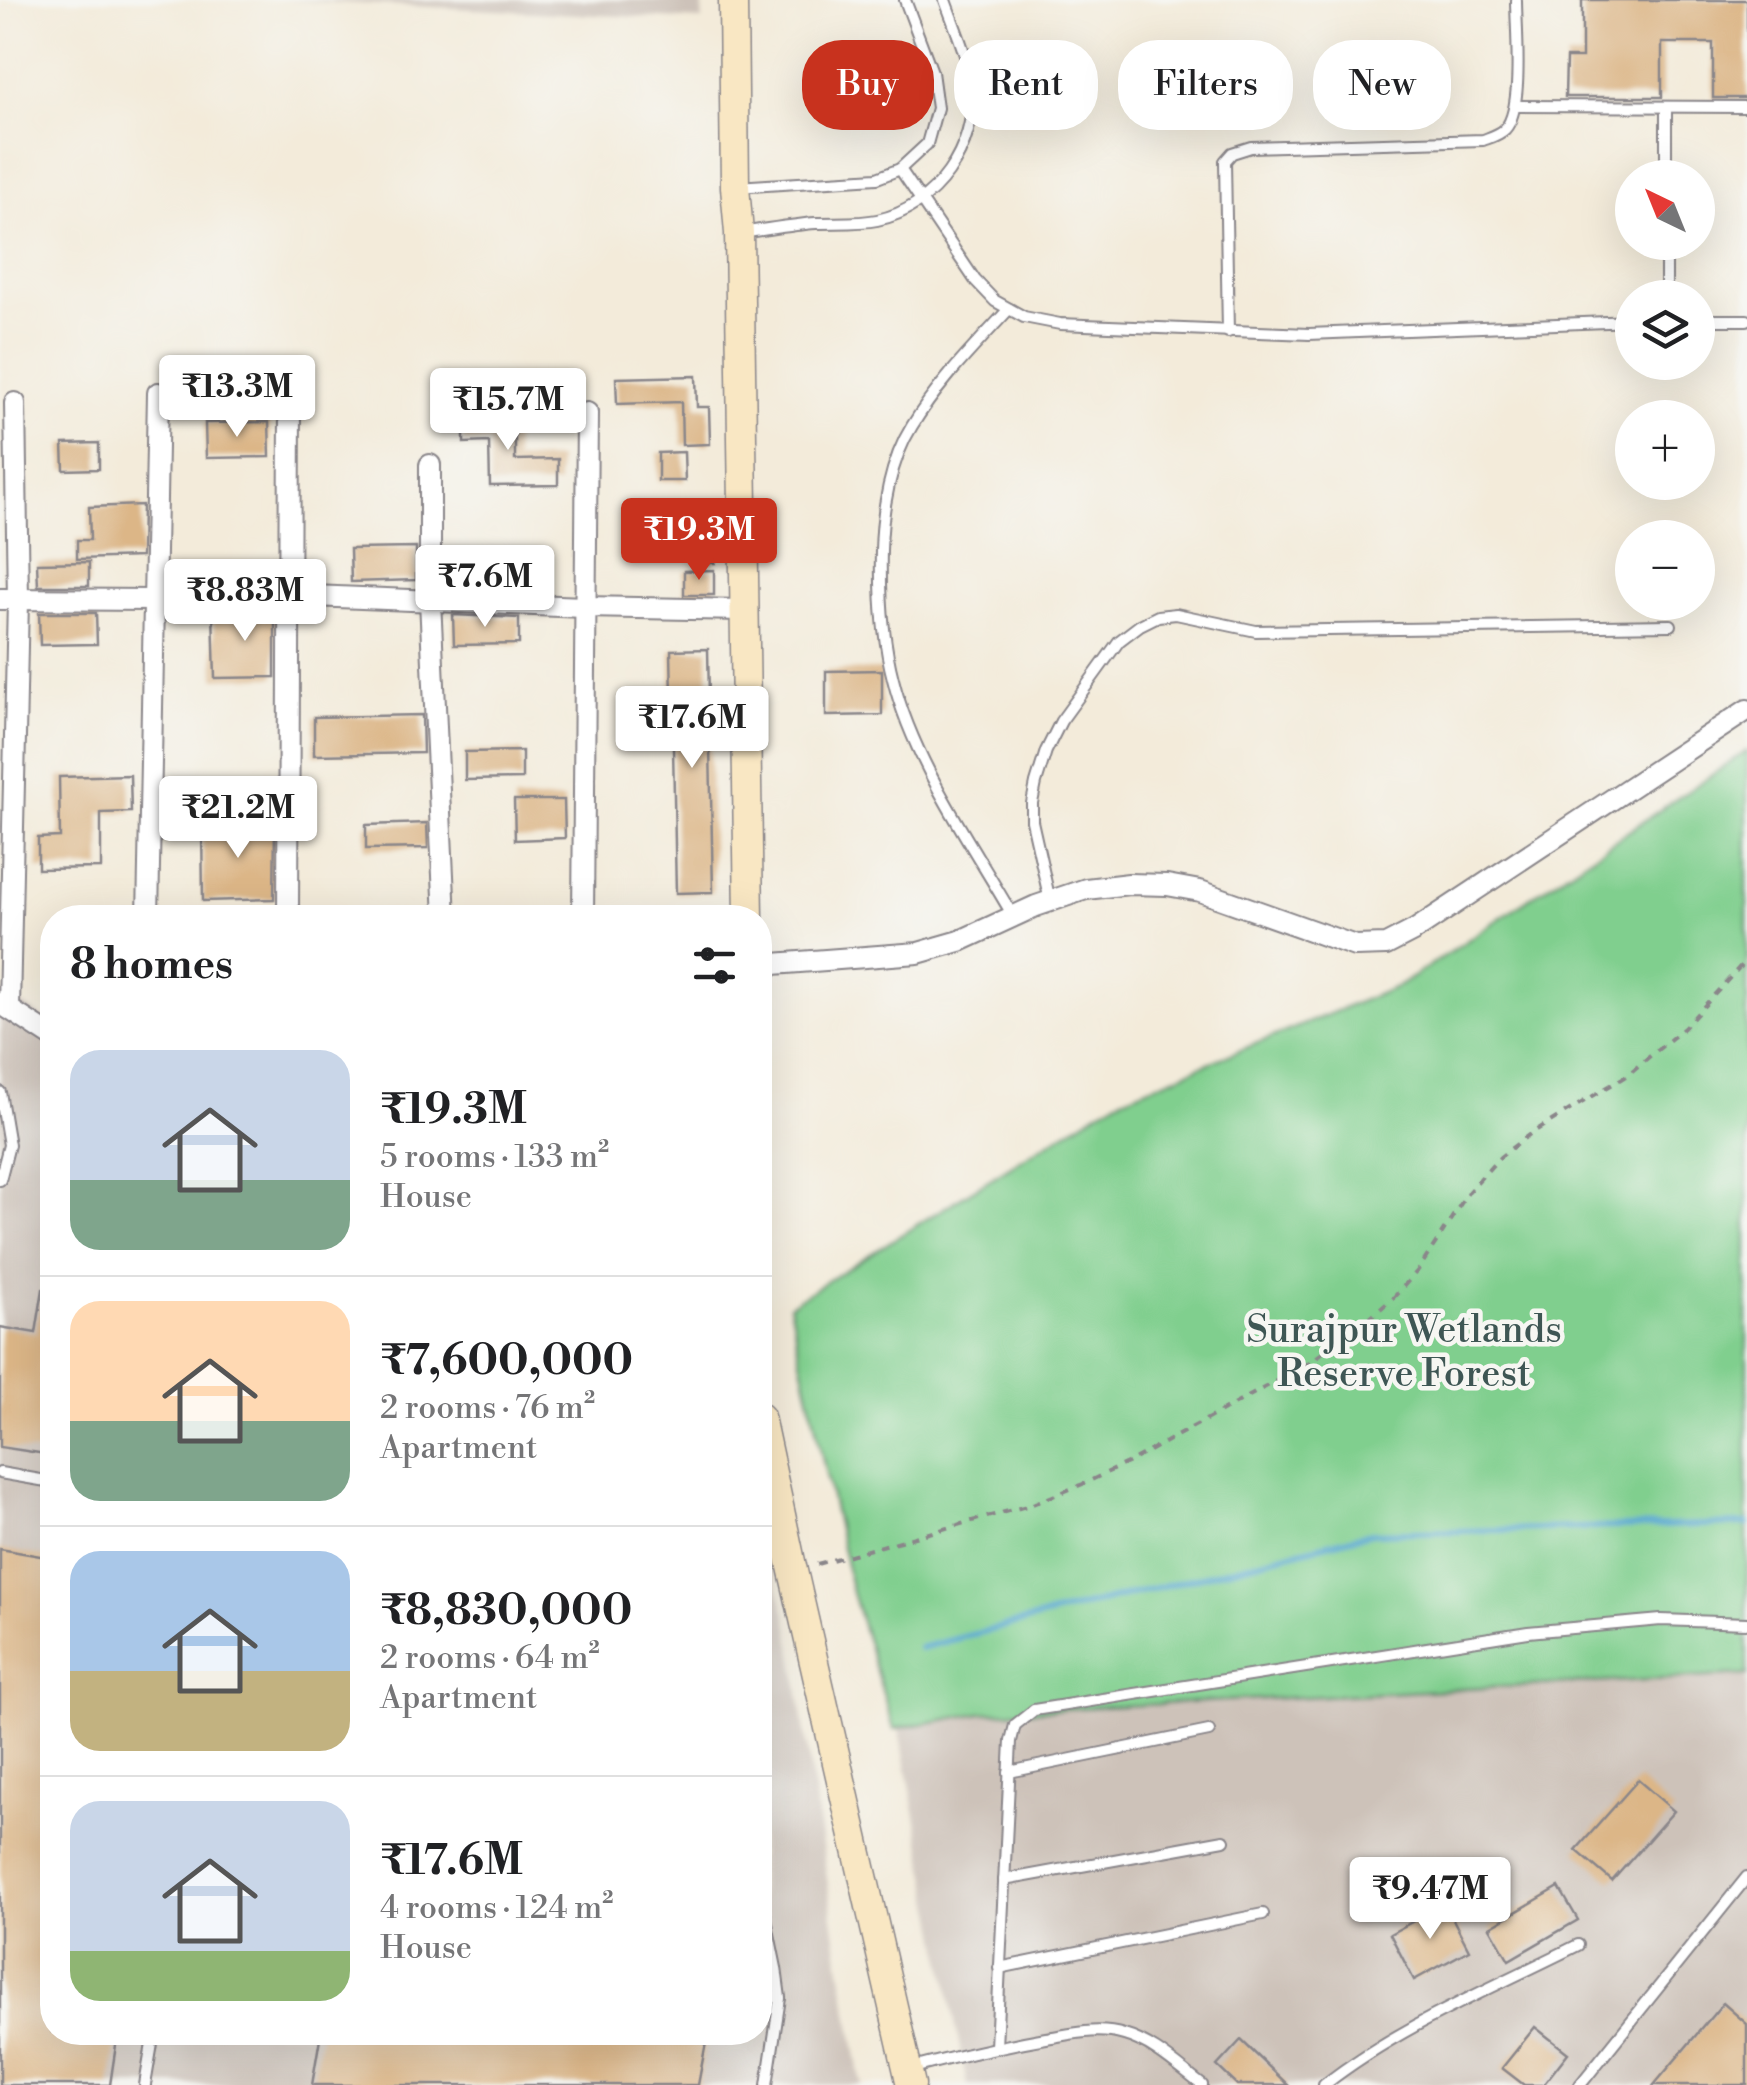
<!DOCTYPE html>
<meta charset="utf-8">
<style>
:root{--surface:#fff;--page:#f2f2f2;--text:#202124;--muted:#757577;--line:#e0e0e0;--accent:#c8321e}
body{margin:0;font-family:"Libre Bodoni",serif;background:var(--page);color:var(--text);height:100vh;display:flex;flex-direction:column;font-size:38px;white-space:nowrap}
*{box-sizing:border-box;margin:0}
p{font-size:32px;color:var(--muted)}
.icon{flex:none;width:55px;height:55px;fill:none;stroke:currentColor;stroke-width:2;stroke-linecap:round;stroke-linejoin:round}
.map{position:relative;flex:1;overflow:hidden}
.side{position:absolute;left:40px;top:905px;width:732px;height:1140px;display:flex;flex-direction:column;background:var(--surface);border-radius:40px;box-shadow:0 10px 40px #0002}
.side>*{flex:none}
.hud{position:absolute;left:802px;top:40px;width:792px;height:90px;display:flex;gap:20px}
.needle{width:65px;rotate:317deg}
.tools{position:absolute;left:1615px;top:160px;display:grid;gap:20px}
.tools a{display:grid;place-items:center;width:100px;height:100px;border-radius:50%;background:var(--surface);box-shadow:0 10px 40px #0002;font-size:50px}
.price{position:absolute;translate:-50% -85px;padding:0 22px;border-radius:10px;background:#fff;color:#222;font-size:32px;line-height:65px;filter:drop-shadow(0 2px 5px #0008)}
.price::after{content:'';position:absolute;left:50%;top:60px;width:30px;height:22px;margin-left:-15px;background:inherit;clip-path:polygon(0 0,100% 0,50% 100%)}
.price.on{background:var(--accent);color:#fff}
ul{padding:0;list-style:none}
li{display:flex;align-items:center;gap:30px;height:250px;padding:0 30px}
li+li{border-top:2px solid var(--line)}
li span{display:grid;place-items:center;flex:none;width:280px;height:200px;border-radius:30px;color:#555}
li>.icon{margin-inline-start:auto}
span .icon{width:120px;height:120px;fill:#fffc;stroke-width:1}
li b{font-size:42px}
h2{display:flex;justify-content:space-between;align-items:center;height:120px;padding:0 30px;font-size:42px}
.chip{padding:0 35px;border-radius:40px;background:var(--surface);box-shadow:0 10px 40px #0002;font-size:35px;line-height:90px}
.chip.on{background:var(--accent);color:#fff}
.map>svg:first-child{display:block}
.industrial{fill:#cdc2b9}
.green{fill:#80cf8e;stroke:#517864;stroke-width:2.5}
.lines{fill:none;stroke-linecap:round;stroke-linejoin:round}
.stream{stroke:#50a5cc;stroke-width:6}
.building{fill:#dcb687}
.service-casing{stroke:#8a868a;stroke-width:14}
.minor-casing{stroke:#8a868a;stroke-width:24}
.secondary-casing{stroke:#8a868a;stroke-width:31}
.path{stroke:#8a868a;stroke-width:4;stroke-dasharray:8 8;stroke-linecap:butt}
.service{stroke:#fff;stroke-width:10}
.minor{stroke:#fff;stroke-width:20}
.secondary{stroke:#f9e7c3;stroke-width:28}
.labels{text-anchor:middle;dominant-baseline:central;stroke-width:9;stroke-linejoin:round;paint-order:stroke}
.park-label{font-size:38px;fill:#3e5654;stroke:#f6f6f2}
</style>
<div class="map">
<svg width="1747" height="2085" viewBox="0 0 1747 2085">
<rect width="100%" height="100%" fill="#f6f6f2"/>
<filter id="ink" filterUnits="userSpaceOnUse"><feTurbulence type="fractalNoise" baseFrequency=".01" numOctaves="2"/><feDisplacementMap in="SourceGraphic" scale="20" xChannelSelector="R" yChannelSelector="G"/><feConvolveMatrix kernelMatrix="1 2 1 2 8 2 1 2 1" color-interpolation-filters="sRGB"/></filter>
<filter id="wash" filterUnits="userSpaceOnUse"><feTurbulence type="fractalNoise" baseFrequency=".0048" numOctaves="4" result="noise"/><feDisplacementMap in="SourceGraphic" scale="40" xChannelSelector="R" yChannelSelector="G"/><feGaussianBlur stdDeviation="2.25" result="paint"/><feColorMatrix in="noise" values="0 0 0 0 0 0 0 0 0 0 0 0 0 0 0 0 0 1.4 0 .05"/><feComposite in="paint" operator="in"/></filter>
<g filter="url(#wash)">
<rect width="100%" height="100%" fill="#f3ebda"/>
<!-- industrial -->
<g class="industrial">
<polygon points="283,0 703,0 702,20"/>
<polygon points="0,989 52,1024 52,2032 760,2032 760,1527 788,1622 839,1957 862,2085 0,2085"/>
<polygon points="1747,1611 1747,2085 967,2085 892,1690"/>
</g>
<!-- green -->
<polygon class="green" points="1747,751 1747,1675 981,1713 894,1729 852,1593 789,1305 1115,1101 1401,985"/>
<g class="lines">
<!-- stream -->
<polyline class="stream" points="920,1648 1371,1533 1747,1524"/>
</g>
<g id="blocks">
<!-- building -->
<g class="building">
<polygon points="1582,0 1747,0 1747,98 1713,98 1713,43 1662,43 1662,97 1565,97 1566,58 1582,58"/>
<polygon points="696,376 697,407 709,407 710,444 682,445 681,402 617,404 616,378"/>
<polygon points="515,415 515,460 558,459 558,485 490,486 489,442 464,443 464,416"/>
<polygon points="269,422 270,457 206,458 205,423"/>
<polygon points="99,443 99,469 64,470 63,444"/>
<polygon points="684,452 685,481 658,481 658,453"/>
<polygon points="142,505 141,557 77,559 77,540 90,540 89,507"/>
<polygon points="698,520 714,520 715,563 699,563"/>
<polygon points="416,548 416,580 351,582 350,549"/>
<polygon points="517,554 518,591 463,588 463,556"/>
<polygon points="89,562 89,586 38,586 37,563"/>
<polygon points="714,570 714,595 684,595 684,571"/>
<polygon points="275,610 275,677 215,678 213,612"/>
<polygon points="39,613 96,613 97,644 40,645"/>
<polygon points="453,615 519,618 519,644 454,645"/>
<polygon points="708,649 713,892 676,893 671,650"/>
<polygon points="882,670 882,715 826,716 826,671"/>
<polygon points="422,715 423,753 314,755 314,717"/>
<polygon points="522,751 522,779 465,780 465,752"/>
<polygon points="130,775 131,812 101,813 101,868 38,869 38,838 60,837 59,777"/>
<polygon points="514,800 564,800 565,838 515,840"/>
<polygon points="275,822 274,899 203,901 202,824"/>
<polygon points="427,823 428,848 366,849 366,825"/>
<polygon points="43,1289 52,1290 52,1455 0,1447 0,1327 36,1333"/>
<polygon points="0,1549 52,1558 52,2032 118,2032 110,2085 0,2085"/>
<polygon points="1638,1780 1674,1811 1612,1881 1576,1850"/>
<polygon points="1559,1887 1578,1920 1509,1960 1490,1927"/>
<polygon points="1445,1904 1469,1950 1414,1980 1390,1934"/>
<polygon points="1723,2003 1747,2024 1747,2085 1654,2085"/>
<polygon points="1535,2027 1568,2053 1543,2085 1524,2085 1502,2068"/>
<polygon points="321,2032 708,2032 698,2085 312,2085"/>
<polygon points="1241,2040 1288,2085 1237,2085 1217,2066"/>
</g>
</g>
</g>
<g filter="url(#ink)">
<use href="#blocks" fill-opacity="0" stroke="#8a868a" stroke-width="2.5"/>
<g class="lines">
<!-- service casing -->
<g class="service-casing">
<g id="service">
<polyline points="1516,106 1747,107"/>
<polyline points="900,169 975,280 995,301 1024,317 1060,324 1309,334 1632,321"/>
<polyline points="1666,178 1666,108"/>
<polyline points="736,187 877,178 900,169 927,144 937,108 932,72 905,0"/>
<path d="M739,233C764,230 790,225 816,223C836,222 857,224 877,220C936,208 977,148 972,88C969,59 955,28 945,0"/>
<polyline points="1666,298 1666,242"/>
<path d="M1009,309C975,346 938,383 912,426C890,461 882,510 881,550C880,594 882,637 893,679C913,761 971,843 1013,916"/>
<polyline points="1698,320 1747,320"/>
<path d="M1228,332L1225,161L1232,153L1251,147L1483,140C1491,137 1499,135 1505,129C1524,109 1516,29 1516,0"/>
<polyline points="1050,901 1032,821 1032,803 1036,783 1046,751 1061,721 1119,641 1140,625 1158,616 1176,614 1256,631 1671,625"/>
<polyline points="0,1092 9,1145 0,1180"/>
<polyline points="0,1473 52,1482"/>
<polyline points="1009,1772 1209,1731"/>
<polyline points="1004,1880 1224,1840"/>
<polyline points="760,1890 776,1968 780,1998 767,2085"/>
<polyline points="999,1968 1263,1914"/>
<polyline points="760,1994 780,1998"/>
<polyline points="996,2047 1011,1741 1015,1725 1034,1710 1528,1632 1661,1620 1747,1623"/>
<path d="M909,2069C954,2057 1000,2046 1046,2038C1072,2034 1098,2027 1124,2035C1153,2043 1178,2067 1202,2085"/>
<polyline points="145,2085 154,2032"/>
<path d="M1324,2085C1399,2026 1493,1988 1578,1945"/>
<polyline points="1580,2085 1747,1877"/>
</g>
</g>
<!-- minor casing -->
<g class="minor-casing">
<g id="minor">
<polyline points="430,465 430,600 445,918"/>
<polyline points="0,599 153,600 288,595 584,607 744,610"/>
<polyline points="148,918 158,393"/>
<polyline points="288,918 290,403"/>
<polyline points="583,918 587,413"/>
<polyline points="760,965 918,953 960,941 1036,906 1086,889 1129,884 1167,885 1200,891 1355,946 1386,945 1415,930 1747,710"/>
<polyline points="0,1003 52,1037"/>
<polyline points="9,1008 18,600 15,403"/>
</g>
</g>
<!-- secondary casing -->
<g class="secondary-casing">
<g id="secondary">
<polyline points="733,0 735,187 739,233 749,918"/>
<polyline points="760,1417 793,1571 911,2085"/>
</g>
</g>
<!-- path -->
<polyline class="path" points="817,1564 1030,1505 1083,1484 1127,1463 1304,1366 1363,1324 1394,1297 1419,1269 1469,1191 1500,1157 1530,1134 1626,1076 1684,1028 1747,959"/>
<!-- service -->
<use href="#service" class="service"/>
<!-- minor -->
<use href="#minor" class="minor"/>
<!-- secondary -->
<use href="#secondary" class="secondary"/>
</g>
</g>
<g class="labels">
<!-- park labels -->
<g class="park-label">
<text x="1404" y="1330">Surajpur Wetlands<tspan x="1404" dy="44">Reserve Forest</tspan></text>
</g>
</g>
</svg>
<div class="tools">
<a><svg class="needle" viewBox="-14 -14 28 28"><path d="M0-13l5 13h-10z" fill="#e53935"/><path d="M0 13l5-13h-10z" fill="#757577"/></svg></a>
<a><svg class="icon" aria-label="layers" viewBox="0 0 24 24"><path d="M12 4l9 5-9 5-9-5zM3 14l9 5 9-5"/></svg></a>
<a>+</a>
<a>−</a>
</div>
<b class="price" style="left:237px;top:440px">₹13.3M</b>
<b class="price" style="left:508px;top:453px">₹15.7M</b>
<b class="price on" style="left:699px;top:583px">₹19.3M</b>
<b class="price" style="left:485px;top:630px">₹7.6M</b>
<b class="price" style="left:245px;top:644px">₹8.83M</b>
<b class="price" style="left:692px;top:771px">₹17.6M</b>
<b class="price" style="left:238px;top:861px">₹21.2M</b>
<b class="price" style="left:1430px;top:1942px">₹9.47M</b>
<div class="hud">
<a class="chip on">Buy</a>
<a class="chip">Rent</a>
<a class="chip">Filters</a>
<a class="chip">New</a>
</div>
<section class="side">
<h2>8 homes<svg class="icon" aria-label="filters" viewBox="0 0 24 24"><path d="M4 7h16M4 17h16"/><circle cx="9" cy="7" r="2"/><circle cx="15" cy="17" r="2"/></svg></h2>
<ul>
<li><span style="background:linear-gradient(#c9d6e8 65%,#7fa58c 0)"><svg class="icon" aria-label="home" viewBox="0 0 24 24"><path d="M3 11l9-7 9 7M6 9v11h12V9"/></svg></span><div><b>₹19.3M</b><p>5 rooms · 133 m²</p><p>House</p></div></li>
<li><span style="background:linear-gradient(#ffd9b3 60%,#7fa58c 0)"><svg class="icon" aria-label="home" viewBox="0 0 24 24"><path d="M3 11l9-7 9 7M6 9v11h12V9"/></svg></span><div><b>₹7,600,000</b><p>2 rooms · 76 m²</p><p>Apartment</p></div></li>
<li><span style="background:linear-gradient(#a9c7e8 60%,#c2b280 0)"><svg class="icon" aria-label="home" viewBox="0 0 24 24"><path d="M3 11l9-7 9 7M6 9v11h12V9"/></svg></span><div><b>₹8,830,000</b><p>2 rooms · 64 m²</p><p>Apartment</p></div></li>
<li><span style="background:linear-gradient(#c9d6e8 75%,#8fb573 0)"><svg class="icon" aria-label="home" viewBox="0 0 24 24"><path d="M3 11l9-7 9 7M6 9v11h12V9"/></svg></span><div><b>₹17.6M</b><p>4 rooms · 124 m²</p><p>House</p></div></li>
</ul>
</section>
</div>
